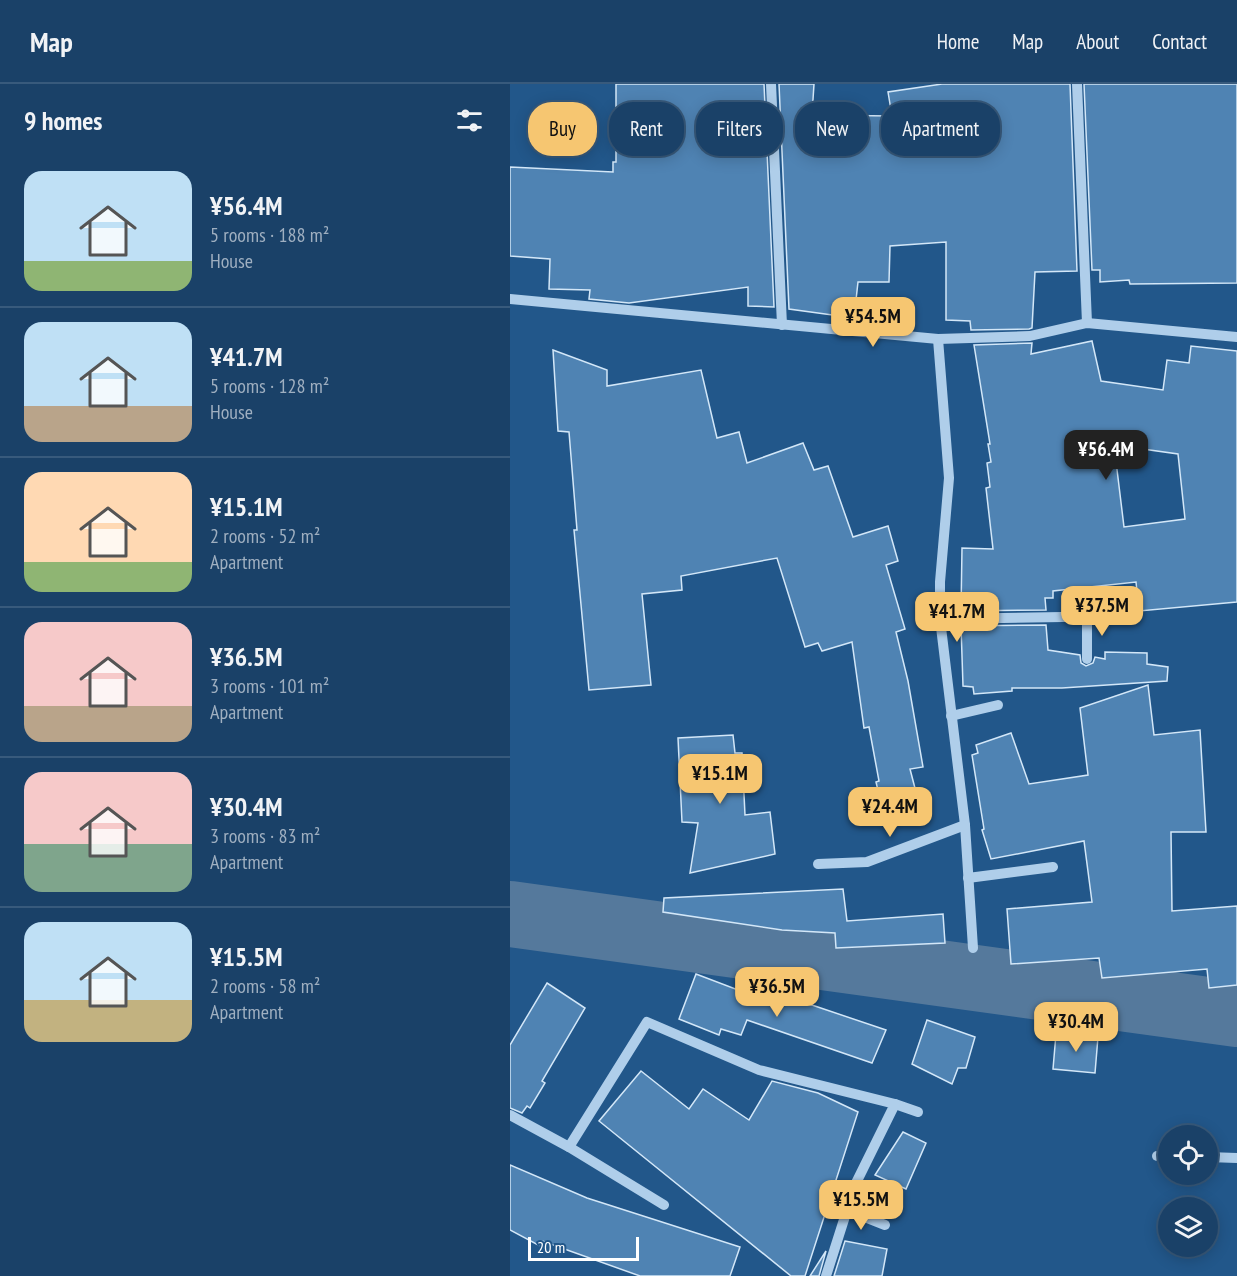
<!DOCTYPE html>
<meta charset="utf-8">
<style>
:root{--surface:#1a4168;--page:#23486e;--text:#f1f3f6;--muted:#9fafc0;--line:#385a7c;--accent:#f6c671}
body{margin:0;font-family:"PT Sans Narrow",sans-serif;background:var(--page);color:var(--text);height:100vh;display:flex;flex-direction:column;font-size:22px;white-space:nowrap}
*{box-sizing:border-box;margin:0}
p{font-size:20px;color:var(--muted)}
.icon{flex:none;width:33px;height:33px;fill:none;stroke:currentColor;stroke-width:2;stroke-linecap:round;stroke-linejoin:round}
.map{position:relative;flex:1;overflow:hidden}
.side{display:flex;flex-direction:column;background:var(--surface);width:510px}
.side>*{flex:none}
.guide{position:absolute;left:18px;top:18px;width:570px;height:54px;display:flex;gap:12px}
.buttons{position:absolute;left:648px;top:1041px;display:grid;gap:12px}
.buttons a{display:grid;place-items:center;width:60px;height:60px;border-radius:50%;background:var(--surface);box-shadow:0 3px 15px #0003,0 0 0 2px var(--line);font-size:30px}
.scale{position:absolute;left:18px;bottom:15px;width:111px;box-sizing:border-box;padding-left:6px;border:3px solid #fff;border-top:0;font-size:16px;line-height:21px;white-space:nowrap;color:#fff;-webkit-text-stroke:4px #22578a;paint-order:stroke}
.price{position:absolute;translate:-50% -51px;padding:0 14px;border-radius:12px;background:var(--accent);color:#111;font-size:20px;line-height:39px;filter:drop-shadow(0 2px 3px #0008)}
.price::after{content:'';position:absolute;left:50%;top:36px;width:18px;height:14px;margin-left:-9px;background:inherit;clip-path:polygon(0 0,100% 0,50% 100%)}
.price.selected{background:#222;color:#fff}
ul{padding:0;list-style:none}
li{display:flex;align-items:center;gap:18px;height:150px;padding:0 24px}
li+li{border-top:2px solid var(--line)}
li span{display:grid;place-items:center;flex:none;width:168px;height:120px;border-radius:18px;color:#555}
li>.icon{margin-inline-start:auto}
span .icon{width:72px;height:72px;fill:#fffc;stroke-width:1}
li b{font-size:26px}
h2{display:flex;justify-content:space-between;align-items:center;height:72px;padding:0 24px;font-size:26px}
.chip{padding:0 21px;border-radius:24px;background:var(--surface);box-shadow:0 3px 15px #0003,0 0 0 2px var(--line);font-size:21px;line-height:54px}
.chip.selected{background:var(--accent);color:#111}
header{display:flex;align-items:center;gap:36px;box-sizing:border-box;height:84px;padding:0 30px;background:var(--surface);border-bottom:2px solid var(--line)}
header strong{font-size:28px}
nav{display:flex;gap:33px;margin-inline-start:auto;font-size:21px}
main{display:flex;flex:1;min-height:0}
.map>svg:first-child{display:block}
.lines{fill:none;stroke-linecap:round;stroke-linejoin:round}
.river{stroke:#55799c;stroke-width:66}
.building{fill:#4f83b3;stroke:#d3e7f8;stroke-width:1.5;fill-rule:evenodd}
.minor{stroke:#afceea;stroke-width:10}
</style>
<header>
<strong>Map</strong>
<nav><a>Home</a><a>Map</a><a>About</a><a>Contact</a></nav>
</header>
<main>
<section class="side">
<h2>9 homes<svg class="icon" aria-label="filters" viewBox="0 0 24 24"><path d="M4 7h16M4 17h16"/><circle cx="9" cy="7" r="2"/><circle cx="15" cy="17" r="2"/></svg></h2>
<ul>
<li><span style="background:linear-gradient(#bfe0f5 75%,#8fb573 0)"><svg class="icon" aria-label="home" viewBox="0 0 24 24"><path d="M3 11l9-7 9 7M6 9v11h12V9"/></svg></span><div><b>¥56.4M</b><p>5 rooms · 188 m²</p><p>House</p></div></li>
<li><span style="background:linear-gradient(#bfe0f5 70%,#b9a48a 0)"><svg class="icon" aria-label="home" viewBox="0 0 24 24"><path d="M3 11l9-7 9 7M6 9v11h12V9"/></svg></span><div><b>¥41.7M</b><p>5 rooms · 128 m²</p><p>House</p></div></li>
<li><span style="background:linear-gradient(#ffd9b3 75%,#8fb573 0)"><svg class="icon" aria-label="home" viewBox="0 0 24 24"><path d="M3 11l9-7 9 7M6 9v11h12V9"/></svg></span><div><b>¥15.1M</b><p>2 rooms · 52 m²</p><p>Apartment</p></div></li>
<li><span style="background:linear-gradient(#f6c9c9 70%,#b9a48a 0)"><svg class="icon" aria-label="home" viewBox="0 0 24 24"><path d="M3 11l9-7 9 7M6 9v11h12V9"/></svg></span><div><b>¥36.5M</b><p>3 rooms · 101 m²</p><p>Apartment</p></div></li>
<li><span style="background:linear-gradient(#f6c9c9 60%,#7fa58c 0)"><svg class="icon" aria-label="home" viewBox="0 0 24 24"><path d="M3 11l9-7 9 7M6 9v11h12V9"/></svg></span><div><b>¥30.4M</b><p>3 rooms · 83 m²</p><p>Apartment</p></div></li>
<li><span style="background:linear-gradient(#bfe0f5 65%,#c2b280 0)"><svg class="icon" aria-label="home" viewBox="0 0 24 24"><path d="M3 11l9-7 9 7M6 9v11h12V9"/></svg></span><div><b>¥15.5M</b><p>2 rooms · 58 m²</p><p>Apartment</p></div></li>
</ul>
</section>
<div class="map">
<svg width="727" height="1192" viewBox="0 0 727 1192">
<rect width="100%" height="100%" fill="#22578a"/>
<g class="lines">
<!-- river -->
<polyline class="river" points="0,830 727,930"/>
</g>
<!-- building -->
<g class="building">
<polygon points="106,0 254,0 264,223 238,222 238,203 119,219 79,215 80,206 39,205 40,175 0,172 0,83 103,88 103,78 106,78"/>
<polygon points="269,0 304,0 302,31 382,32 378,8 432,0 560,0 567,187 525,188 522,244 519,245 461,246 460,237 436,236 436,158 380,162 379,198 348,198 344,234 279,225"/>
<polygon points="574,0 727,0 727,199 620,200 619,196 590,198 590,186 582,186"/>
<path d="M582,257L591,297L653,306L657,276L679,279L681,262L727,267V518L629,527L626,498L543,507V514H535L536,526L451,527L452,464L483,465L476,404L480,403L477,379L481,378L478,360H480L464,261L522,259L521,270ZM604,361L668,370L675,435L614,443Z"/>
<polygon points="43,266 97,286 97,302 191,286 207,354 229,348 237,379 293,359 304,386 318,382 343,453 378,442 388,477 376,481 395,545 386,548 398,597 413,683 400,685 413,735 377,744 366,698 369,697 359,643 354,644 342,558 312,567 308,559 295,563 267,474 171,492 172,506 132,510 141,601 79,606 64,446 67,446 59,348 48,347"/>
<polygon points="536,541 538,566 570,571 571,579 576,582 583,579 585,573 595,575 595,568 637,569 637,580 658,583 657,597 552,604 502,604 502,607 464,610 463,603 453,602 451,542"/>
<polygon points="638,601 644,651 690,646 696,748 661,748 662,827 727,822 727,901 699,904 697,885 592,894 589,874 501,880 497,825 582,818 574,757 481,775 472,746 474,745 462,671 468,669 466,661 501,649 519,700 578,691 570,624"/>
<polygon points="223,651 225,669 232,669 235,731 260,728 265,770 180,789 188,739 172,738 168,654"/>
<polygon points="333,805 337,837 433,830 435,859 326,864 325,849 272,846 153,828 154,814"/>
<polygon points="186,890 228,906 229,900 286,918 287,916 376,946 362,979 237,936 231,951 211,945 209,951 169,935"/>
<polygon points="37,899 75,924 32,997 35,999 20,1024 17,1022 12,1029 0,1024 0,961"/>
<polygon points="417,936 465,953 456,984 448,984 442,1000 402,980"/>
<polygon points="546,950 588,953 585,989 543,985"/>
<polygon points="131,987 179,1025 193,1005 239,1036 262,997 308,1009 348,1028 295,1192 281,1192 89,1037"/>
<polygon points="393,1048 416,1059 396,1105 365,1091"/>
<polygon points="0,1081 77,1114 230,1163 220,1192 130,1192 32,1157 30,1162 0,1146"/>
<polygon points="335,1157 377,1165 372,1192 324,1192"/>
<polygon points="316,1167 309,1192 300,1192"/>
</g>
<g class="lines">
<!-- minor -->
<g class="minor">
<polyline points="261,0 272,241"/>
<polyline points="567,0 577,239"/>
<polyline points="0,215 428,255 520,252 577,239 727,253"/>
<polyline points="428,255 439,394 430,498 430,535 455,741 463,864"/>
<polyline points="577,532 577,575"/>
<polyline points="430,535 615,532"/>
<polyline points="441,632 488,621"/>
<polyline points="308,780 357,778 455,741"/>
<polyline points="458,794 543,783"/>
<polyline points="385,1020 408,1028"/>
<polyline points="0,1031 59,1063"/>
<polyline points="647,1072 658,1072"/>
<polyline points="698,1073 727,1074"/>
<polyline points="154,1121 59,1063 137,938 249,986 385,1020 345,1101 316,1192"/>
<polyline points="337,1126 375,1141"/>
</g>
</g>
</svg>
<div class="buttons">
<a><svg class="icon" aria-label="locate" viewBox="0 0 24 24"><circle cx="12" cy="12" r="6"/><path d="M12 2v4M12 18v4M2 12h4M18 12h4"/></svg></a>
<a><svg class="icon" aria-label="layers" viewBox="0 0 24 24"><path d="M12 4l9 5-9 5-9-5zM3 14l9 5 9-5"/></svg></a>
</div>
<div class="scale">20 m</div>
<b class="price" style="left:363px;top:264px">¥54.5M</b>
<b class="price selected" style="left:596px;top:397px">¥56.4M</b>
<b class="price" style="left:592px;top:553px">¥37.5M</b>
<b class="price" style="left:447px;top:559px">¥41.7M</b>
<b class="price" style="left:210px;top:721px">¥15.1M</b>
<b class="price" style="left:380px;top:754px">¥24.4M</b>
<b class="price" style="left:267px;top:934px">¥36.5M</b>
<b class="price" style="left:566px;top:969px">¥30.4M</b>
<b class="price" style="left:351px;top:1147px">¥15.5M</b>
<div class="guide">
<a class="chip selected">Buy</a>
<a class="chip">Rent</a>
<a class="chip">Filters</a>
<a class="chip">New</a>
<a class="chip">Apartment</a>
</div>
</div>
</main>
